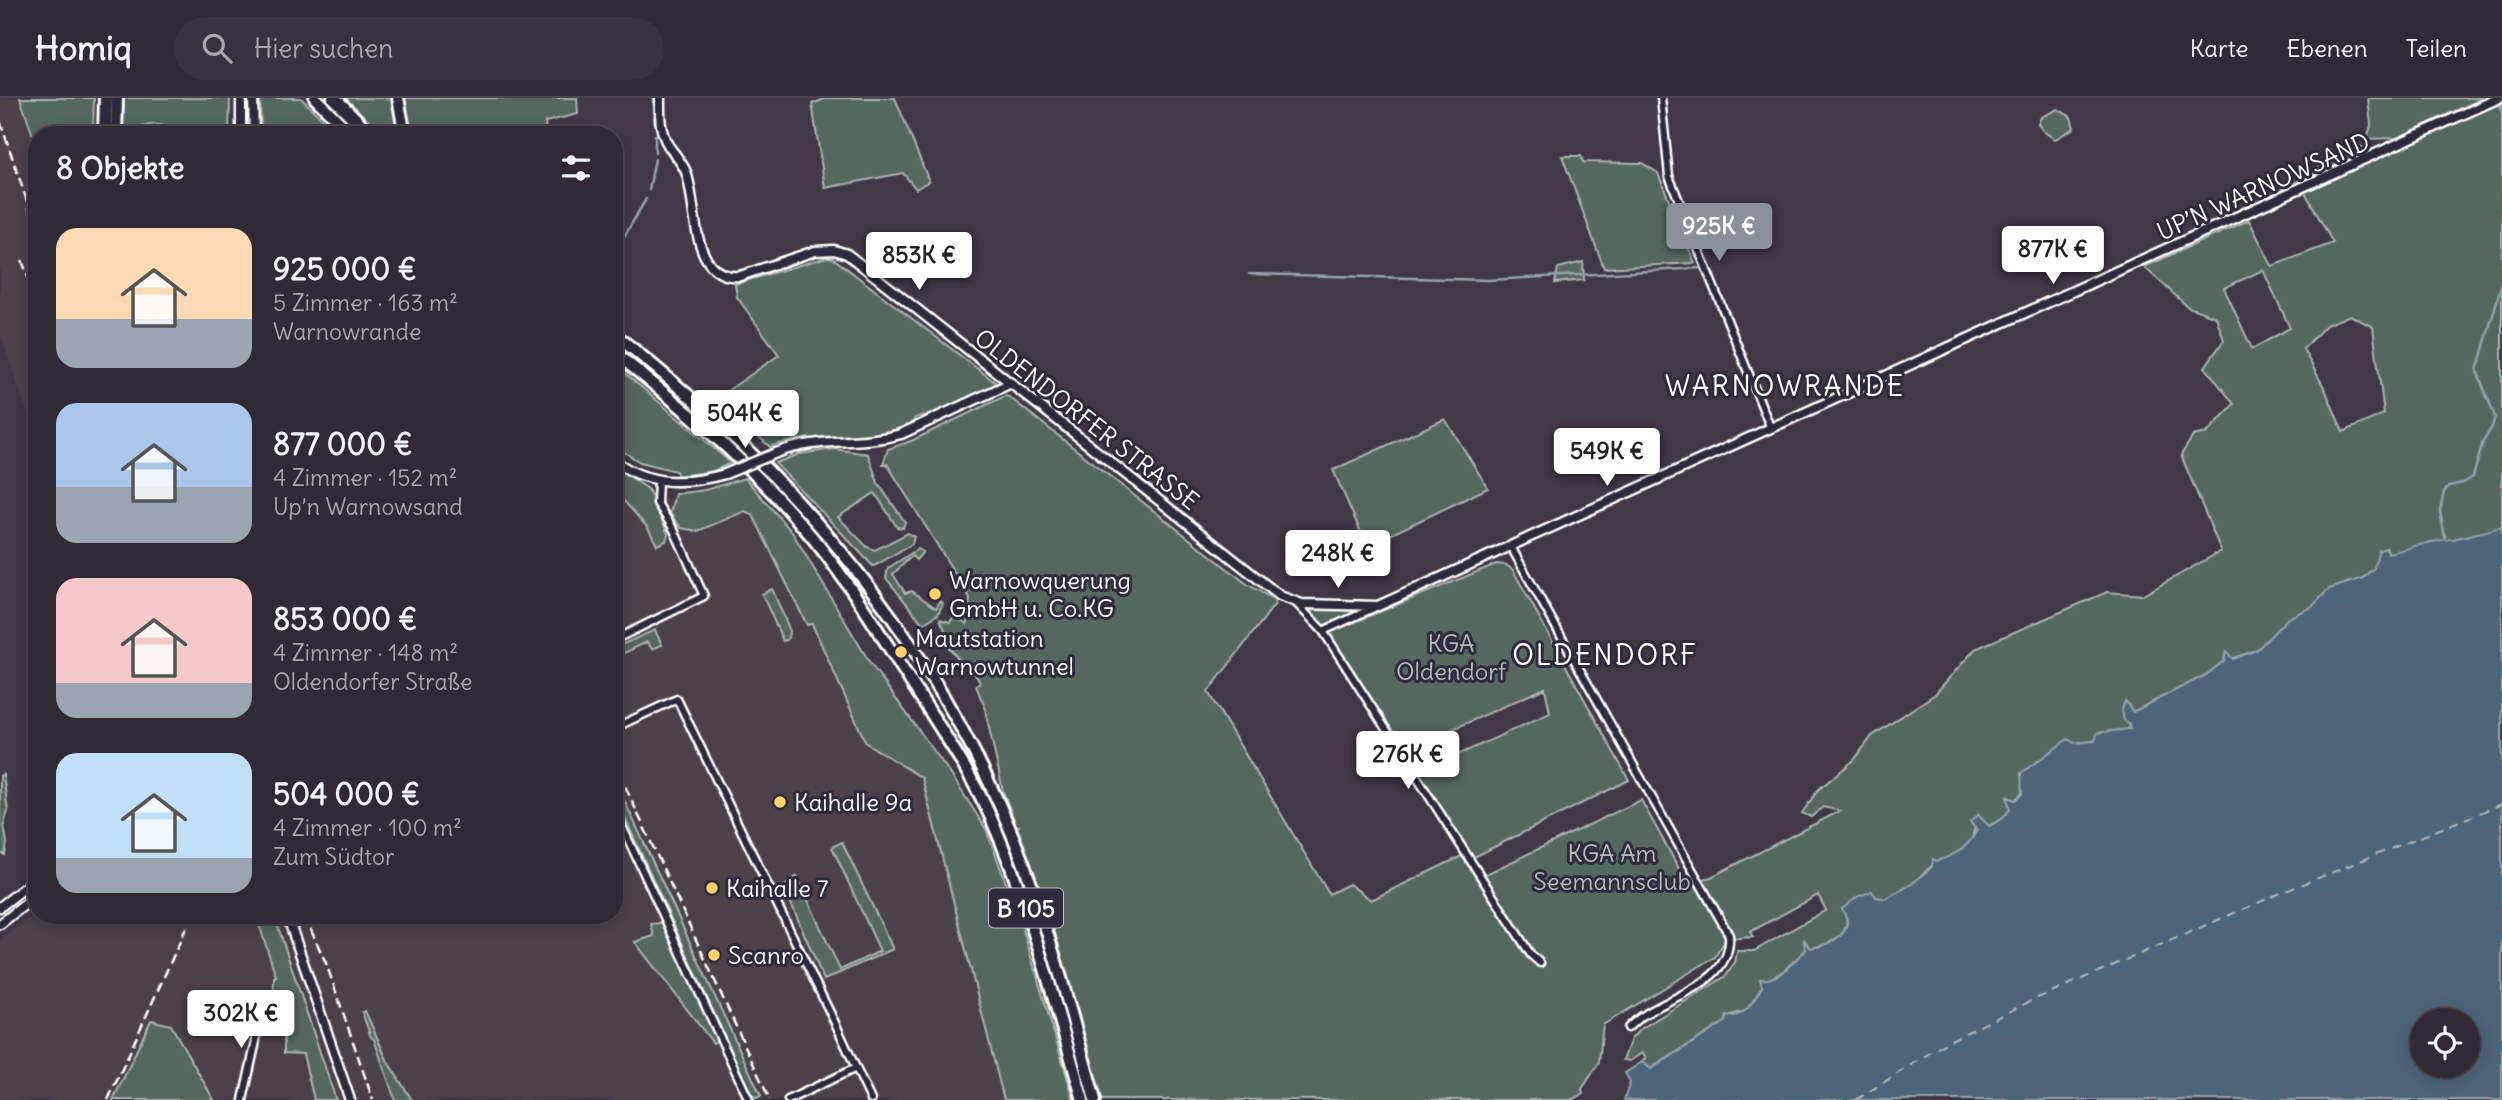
<!DOCTYPE html>
<html lang="de">
<meta charset="utf-8">
<style>
:root{--surface:#302a34;--page:#38323c;--text:#f1f3f6;--muted:#a8a7ac;--line:#4b464f;--accent:#8c9099}
body{margin:0;font-family:Delius,sans-serif;background:var(--page);color:var(--text);height:100vh;display:flex;flex-direction:column;font-size:26px;white-space:nowrap}
*{box-sizing:border-box;margin:0}
p{font-size:23px;color:var(--muted)}
.icon{flex:none;width:38px;height:38px;fill:none;stroke:currentColor;stroke-width:2;stroke-linecap:round;stroke-linejoin:round}
.map{position:relative;flex:1;overflow:hidden}
.sheet{position:absolute;left:28px;top:28px;width:595px;height:798px;display:flex;flex-direction:column;background:var(--surface);border-radius:28px;box-shadow:0 4px 18px #0003,0 0 0 2px var(--line)}
.sheet>*{flex:none}
.controls{position:absolute;left:2410px;top:910px;display:grid;gap:14px}
.controls a{display:grid;place-items:center;width:70px;height:70px;border-radius:50%;background:var(--surface);box-shadow:0 4px 18px #0003,0 0 0 2px var(--line);font-size:35px}
.price{position:absolute;translate:-50% -60px;padding:0 16px;border-radius:7px;background:#fff;color:#222;font-size:23px;line-height:46px;filter:drop-shadow(0 2px 4px #0008)}
.price::after{content:'';position:absolute;left:50%;top:42px;width:21px;height:16px;margin-left:-10px;background:inherit;clip-path:polygon(0 0,100% 0,50% 100%)}
.price.on{background:var(--accent);color:#fff}
ul{padding:0;list-style:none}
li{display:flex;align-items:center;gap:21px;height:175px;padding:0 28px}
li span{display:grid;place-items:center;flex:none;width:196px;height:140px;border-radius:21px;color:#555}
li>.icon{margin-inline-start:auto}
span .icon{width:84px;height:84px;fill:#fffc;stroke-width:1}
li b{font-size:30px}
h2{display:flex;justify-content:space-between;align-items:center;height:84px;padding:0 28px;font-size:30px}
header{display:flex;align-items:center;gap:42px;box-sizing:border-box;height:98px;padding:0 35px;background:var(--surface);border-bottom:2px solid var(--line)}
header strong{font-size:33px}
nav{display:flex;gap:38px;margin-inline-start:auto;font-size:24px}
.search{width:490px;height:63px;background:var(--page);display:flex;align-items:center;gap:18px;box-sizing:border-box;padding:0 24px;border-radius:38px;color:var(--muted);font-size:26px}
.map>svg:first-child{display:block}
.built{fill:#4c424a}
.green{fill:#556861;stroke:#aab4b0;stroke-width:2;fill-rule:evenodd}
.water{fill:#4d6578;stroke:#94a3ae;stroke-width:2;fill-rule:evenodd}
.lines{fill:none;stroke-linecap:round;stroke-linejoin:round}
.stream{stroke:#94a3ae;stroke-width:2.5}
.ferry{stroke:#afbac2;stroke-width:2;stroke-dasharray:9 7;stroke-linecap:butt}
.minor-casing{stroke:#fff;stroke-width:11}
.tertiary-casing{stroke:#fff;stroke-width:13}
.trunk-casing{stroke:#fff;stroke-width:16}
.motorway-casing{stroke:#fff;stroke-width:18}
.minor{stroke:#2f2a3d;stroke-width:6}
.tertiary{stroke:#2f2a3d;stroke-width:8}
.trunk{stroke:#2f2a3d;stroke-width:10}
.motorway{stroke:#2f2a3d;stroke-width:12}
.rail{stroke:#fff;stroke-width:2.5;stroke-dasharray:10 5;stroke-linecap:butt}
.tertiary-bridge-casing{stroke:#fff;stroke-width:13;stroke-linecap:butt}
.tertiary-bridge{stroke:#2f2a3d;stroke-width:8}
.poi-dot{fill:#ffd166;stroke:#2f2a3d;stroke-width:2.5}
.labels{text-anchor:middle;dominant-baseline:central;stroke-width:6;stroke-linejoin:round;paint-order:stroke}
.shield{fill:#2f2a3d;stroke:#c1bfc5;stroke-width:2}
.shield-label{font-size:23px;font-weight:bold;fill:#fff}
.street-label{font-size:24px;fill:#fff;stroke:#2f2a3d}
.poi-label{font-size:24px;fill:#fff;stroke:#2f2a3d;text-anchor:start}
.park-label{font-size:24px;fill:#b2bbb8;stroke:#2f2a3d}
.quarter-label{font-size:28px;letter-spacing:2px;fill:#fff;stroke:#2f2a3d}
</style>
<header>
<strong>Homiq</strong>
<div class="search"><svg class="icon" aria-label="search" viewBox="0 0 24 24"><circle cx="10" cy="10" r="6"/><path d="M15 15l6 6"/></svg>Hier suchen</div>
<nav><a>Karte</a><a>Ebenen</a><a>Teilen</a></nav>
</header>
<div class="map">
<svg width="2502" height="1002" viewBox="0 0 2502 1002">
<rect width="100%" height="100%" fill="#403845"/>
<filter id="ink" filterUnits="userSpaceOnUse"><feTurbulence type="fractalNoise" baseFrequency=".0143" numOctaves="2"/><feDisplacementMap in="SourceGraphic" scale="14" xChannelSelector="R" yChannelSelector="G"/><feConvolveMatrix kernelMatrix="1 2 1 2 8 2 1 2 1" color-interpolation-filters="sRGB"/></filter>
<g filter="url(#ink)">
<!-- built -->
<g class="built">
<polygon points="0,0 20,0 37,49 37,343 0,235"/>
<polygon points="614,371 648,394 667,400 679,402 734,392 755,416 812,524 866,647 923,679 1004,1002 0,1002 0,843 37,814 37,817 614,817"/>
</g>
<!-- green -->
<g class="green">
<polygon points="20,0 94,0 93,37 37,37 37,49"/>
<path d="M123,0H230L229,37H177C163,23 146,23 132,37H122Z"/>
<polygon points="260,0 301,0 338,37 261,37"/>
<polygon points="345,0 393,0 399,37 383,37"/>
<polygon points="402,0 577,0 578,16 545,24 546,37 409,37"/>
<polygon points="827,0 895,0 929,83 916,91 903,75 825,90 812,6"/>
<polygon points="2368,0 2483,0 2397,40 2367,41 2371,27"/>
<path d="M2502,2V447L2392,466L2386,450L2374,470L2363,480L2329,491L2312,509L2288,520L2257,552L2224,563L2206,577L2133,614L2126,604L2122,612L2124,622L2129,625L2130,631L2098,635L2095,643L2074,645L2015,702L2008,699L2010,711L2002,721L1989,728L1978,717L1971,745L1953,758L1937,763L1912,786L1885,801L1876,799L1842,811C1857,834 1831,847 1810,850L1805,843L1806,852L1782,874L1767,882L1746,913L1727,918L1725,924L1650,971L1642,964L1646,959L1642,955L1630,963L1623,962L1631,941L1639,932L1726,878L1735,864L1737,853H1754L1826,812L1818,797L1750,834L1753,839L1726,841L1715,859L1603,927L1599,965L1582,991L1583,996L1571,1002H1101L1086,948H1083L1084,937L1055,836L1017,730L1019,728L1016,727L1003,693L984,607L976,588L980,584L966,563L961,564L947,547L946,534L940,521L950,524L954,518L967,526L970,500L887,366H883L888,351L911,343L1005,298L1009,299L1247,486L1273,501L1275,506L1208,594L1329,796L1349,786L1371,802L1468,755L1418,675L1550,615L1545,590L1404,653L1328,535L1496,466L1506,467L1513,472L1629,682L1472,760L1484,777L1641,702L1687,785L1711,779L1840,713L1823,709L1811,719L1802,715L1818,692L1854,662L1872,638L1935,596L1975,551L2107,494L2143,497L2221,453L2181,357L2193,338L2207,335L2234,306L2205,269L2224,242L2216,219L2188,209L2144,169L2249,122L2272,168L2333,145L2305,94ZM2263,172L2290,230L2252,251L2224,190ZM2350,217L2373,229L2384,316L2343,334L2325,291L2303,251L2326,227Z"/>
<polygon points="2058,11 2071,19 2074,30 2055,41 2044,34 2038,26 2041,19"/>
<polygon points="2360,48 2372,54 2280,96 2283,90 2315,75 2325,63"/>
<polygon points="1562,58 1581,58 1583,64 1642,65 1658,75 1695,165 1604,170"/>
<path d="M827,159L833,160L996,285L995,289L929,320L923,317L915,320L912,326C867,345 814,332 770,349L717,300L779,257L737,199L735,186Z"/>
<polygon points="1583,164 1584,182 1555,185 1558,170"/>
<polygon points="614,266 731,365 713,373 678,378 676,373 640,364 616,349"/>
<polygon points="1445,321 1488,390 1367,448 1333,372"/>
<polygon points="834,351 868,356 878,385 905,424 903,430 897,429 875,395 838,419 867,449 875,452 908,435 914,438 912,446 876,467 873,468 775,365 800,356"/>
<polygon points="614,368 648,391 668,436 666,443 657,447 648,430 614,392"/>
<polygon points="745,380 792,434 870,565 950,675 986,731 1021,825 1074,1002 1004,1002 922,680 866,645 812,526 807,527 753,417 745,413 698,433 681,430 670,415 675,396 705,392"/>
<polygon points="918,451 923,454 916,462 912,458 893,476 905,495 912,493 936,510 940,503 943,505 938,516 923,526 886,480 888,470"/>
<polygon points="772,491 790,533 787,542 783,543 762,496"/>
<polygon points="1304,510 1362,512 1322,528"/>
<polygon points="655,532 662,547 652,551 647,544 614,560 614,550"/>
<polygon points="3,676 8,713 4,727 7,745 5,757 0,755 0,678"/>
<polygon points="614,680 761,998 756,1000 751,996 614,696"/>
<polygon points="842,744 893,851 824,882 784,789 797,778 840,872 880,853 832,749"/>
<polygon points="256,817 274,817 336,1002 314,1002 303,956 284,955 284,927 273,926 274,879 276,878"/>
<polygon points="668,824 720,941 713,945 635,844 654,838 651,826"/>
<polygon points="365,913 388,964 412,1002 395,1002 374,941 371,939 362,914"/>
<polygon points="151,922 171,927 214,1002 113,1002"/>
</g>
<!-- water -->
<path class="water" d="M2502,429V1002H1624L1630,984L1625,975L1642,964L1651,971L1725,924L1727,918C1745,921 1753,903 1762,889L1760,881C1778,884 1793,864 1806,852L1803,842L1811,850C1831,847 1858,834 1842,811L1857,799L1872,793L1876,799L1885,801L1912,786L1932,769L1933,761L1937,763C1955,757 1968,750 1977,732L1970,724L1978,717L1989,728L2002,721L2010,711L2007,699L2015,702L2022,696L2021,675L2068,641L2074,645L2095,643L2097,635L2130,631L2129,625L2124,622L2122,612L2125,603L2133,614L2206,577L2224,563L2226,553L2233,561L2257,552L2288,520L2312,509L2329,491L2363,480L2374,470L2379,452L2387,450L2388,455C2410,451 2433,441 2453,441ZM2422,922H2468V968H2422Z"/>
<g class="lines">
<!-- stream -->
<g class="stream">
<polyline points="654,0 654,14"/>
<polyline points="2500,7 2502,15"/>
<polyline points="654,20 655,25"/>
<polyline points="655,37 655,55"/>
<polyline points="649,92 655,61"/>
<polyline points="614,156 646,101"/>
<polyline points="1249,176 1489,182 1702,170 1761,315"/>
<polyline points="2445,439 2440,413 2444,394 2449,388 2463,385 2473,379 2483,344 2492,329 2495,319 2477,273 2502,185"/>
</g>
<!-- ferry -->
<polyline class="ferry" points="1856,1002 1947,944 2033,902 2276,797 2502,706"/>
<!-- minor casing -->
<g class="minor-casing">
<g id="minor">
<polyline points="1661,0 1669,78 1771,331"/>
<path d="M1511,449L1729,837C1733,891 1657,898 1628,930"/>
<polyline points="1296,505 1323,533 1531,857 1540,865"/>
<polyline points="1323,533 1376,509"/>
<polyline points="614,542 704,498 674,432 657,405 658,383"/>
<polyline points="614,630 677,601 837,929 856,970 788,1002"/>
<polyline points="614,711 749,1002"/>
<polyline points="856,970 871,1002"/>
<polyline points="243,1002 256,943 255,903"/>
</g>
</g>
<!-- tertiary casing -->
<g class="tertiary-casing">
<g id="tertiary">
<polyline points="253,0 254,37"/>
<path d="M660,0C660,17 659,32 668,47C674,56 682,64 686,74C698,106 689,183 740,178L815,153L834,152L847,156L1280,498L1302,506L1378,508L2499,0"/>
<polyline points="241,37 241,0"/>
<path d="M776,355C822,338 859,348 901,336L1011,285"/>
<path d="M614,362C647,388 686,387 725,376"/>
<polyline points="0,809 37,780"/>
<polyline points="287,817 350,1002"/>
<polyline points="0,826 37,797"/>
</g>
</g>
<!-- trunk casing -->
<g class="trunk-casing">
<g id="trunk">
<polyline points="315,0 352,37"/>
<polyline points="398,0 405,37"/>
<polyline points="359,25 371,37"/>
<polyline points="116,37 117,0"/>
<path d="M614,236C796,378 941,547 1023,764C1052,842 1073,922 1095,1002"/>
<path d="M614,254C680,307 746,362 801,426C845,476 880,536 916,592C942,633 971,675 991,720C1031,811 1055,907 1083,1002"/>
</g>
</g>
<!-- motorway casing -->
<g class="motorway-casing">
<g id="motorway">
<polyline points="334,0 359,25"/>
<polyline points="105,37 106,0"/>
</g>
</g>
<!-- minor -->
<use href="#minor" class="minor"/>
<!-- tertiary -->
<use href="#tertiary" class="tertiary"/>
<!-- trunk -->
<use href="#trunk" class="trunk"/>
<!-- motorway -->
<use href="#motorway" class="motorway"/>
<!-- rail -->
<g class="rail">
<polyline points="0,23 37,133"/>
<polyline points="22,162 37,205"/>
<polyline points="619,675 770,1002"/>
<polyline points="304,817 326,865 373,1002"/>
<polyline points="108,1002 192,817"/>
</g>
<!-- tertiary-bridge casing -->
<g class="tertiary-bridge-casing">
<polyline id="tertiary-bridge" points="725,376 776,355"/>
</g>
<!-- tertiary-bridge -->
<use href="#tertiary-bridge" class="tertiary-bridge"/>
</g>
</g>
<!-- markers -->
<g class="poi-dot">
<circle cx="935" cy="496" r="7"/>
<circle cx="901" cy="554" r="7"/>
<circle cx="780" cy="704" r="7"/>
<circle cx="712" cy="790" r="7"/>
<circle cx="714" cy="857" r="7"/>
</g>
<g class="labels">
<!-- shield labels -->
<rect class="shield" x="989" y="790.5" width="74" height="39" rx="5"/>
<g class="shield-label">
<text x="1026" y="810">B 105</text>
</g>
<!-- street labels -->
<g class="street-label">
<text transform="translate(2263 88) rotate(-24)">UP’N WARNOWSAND</text>
<text transform="translate(1087 321) rotate(38)">OLDENDORFER STRASSE</text>
</g>
<!-- poi labels -->
<g class="poi-label">
<text x="949" y="482">Warnowquerung<tspan x="949" dy="28">GmbH u. Co.KG</tspan></text>
<text x="915" y="540">Mautstation<tspan x="915" dy="28">Warnowtunnel</tspan></text>
<text x="794" y="704">Kaihalle 9a</text>
<text x="726" y="790">Kaihalle 7</text>
<text x="728" y="857">Scanro</text>
</g>
<!-- park labels -->
<g class="park-label">
<text x="1451" y="545">KGA<tspan x="1451" dy="28">Oldendorf</tspan></text>
<text x="1612" y="755">KGA Am<tspan x="1612" dy="28">Seemannsclub</tspan></text>
</g>
<!-- quarter labels -->
<g class="quarter-label">
<text x="1785" y="288">WARNOWRANDE</text>
<text x="1605" y="557">OLDENDORF</text>
</g>
</g>
</svg>
<div class="controls">
<a><svg class="icon" aria-label="locate" viewBox="0 0 24 24"><circle cx="12" cy="12" r="6"/><path d="M12 2v4M12 18v4M2 12h4M18 12h4"/></svg></a>
</div>
<b class="price on" style="left:1719px;top:165px">925K €</b>
<b class="price" style="left:2053px;top:188px">877K €</b>
<b class="price" style="left:919px;top:194px">853K €</b>
<b class="price" style="left:745px;top:352px">504K €</b>
<b class="price" style="left:1607px;top:390px">549K €</b>
<b class="price" style="left:1338px;top:492px">248K €</b>
<b class="price" style="left:1408px;top:693px">276K €</b>
<b class="price" style="left:241px;top:952px">302K €</b>
<section class="sheet">
<h2>8 Objekte<svg class="icon" aria-label="filters" viewBox="0 0 24 24"><path d="M4 7h16M4 17h16"/><circle cx="9" cy="7" r="2"/><circle cx="15" cy="17" r="2"/></svg></h2>
<ul>
<li><span style="background:linear-gradient(#ffd9b3 65%,#9aa5b1 0)"><svg class="icon" aria-label="home" viewBox="0 0 24 24"><path d="M3 11l9-7 9 7M6 9v11h12V9"/></svg></span><div><b>925 000 €</b><p>5 Zimmer · 163 m²</p><p>Warnowrande</p></div></li>
<li><span style="background:linear-gradient(#a9c7e8 60%,#9aa5b1 0)"><svg class="icon" aria-label="home" viewBox="0 0 24 24"><path d="M3 11l9-7 9 7M6 9v11h12V9"/></svg></span><div><b>877 000 €</b><p>4 Zimmer · 152 m²</p><p>Up’n Warnowsand</p></div></li>
<li><span style="background:linear-gradient(#f6c9c9 75%,#9aa5b1 0)"><svg class="icon" aria-label="home" viewBox="0 0 24 24"><path d="M3 11l9-7 9 7M6 9v11h12V9"/></svg></span><div><b>853 000 €</b><p>4 Zimmer · 148 m²</p><p>Oldendorfer Straße</p></div></li>
<li><span style="background:linear-gradient(#bfe0f5 75%,#9aa5b1 0)"><svg class="icon" aria-label="home" viewBox="0 0 24 24"><path d="M3 11l9-7 9 7M6 9v11h12V9"/></svg></span><div><b>504 000 €</b><p>4 Zimmer · 100 m²</p><p>Zum Südtor</p></div></li>
</ul>
</section>
</div>
